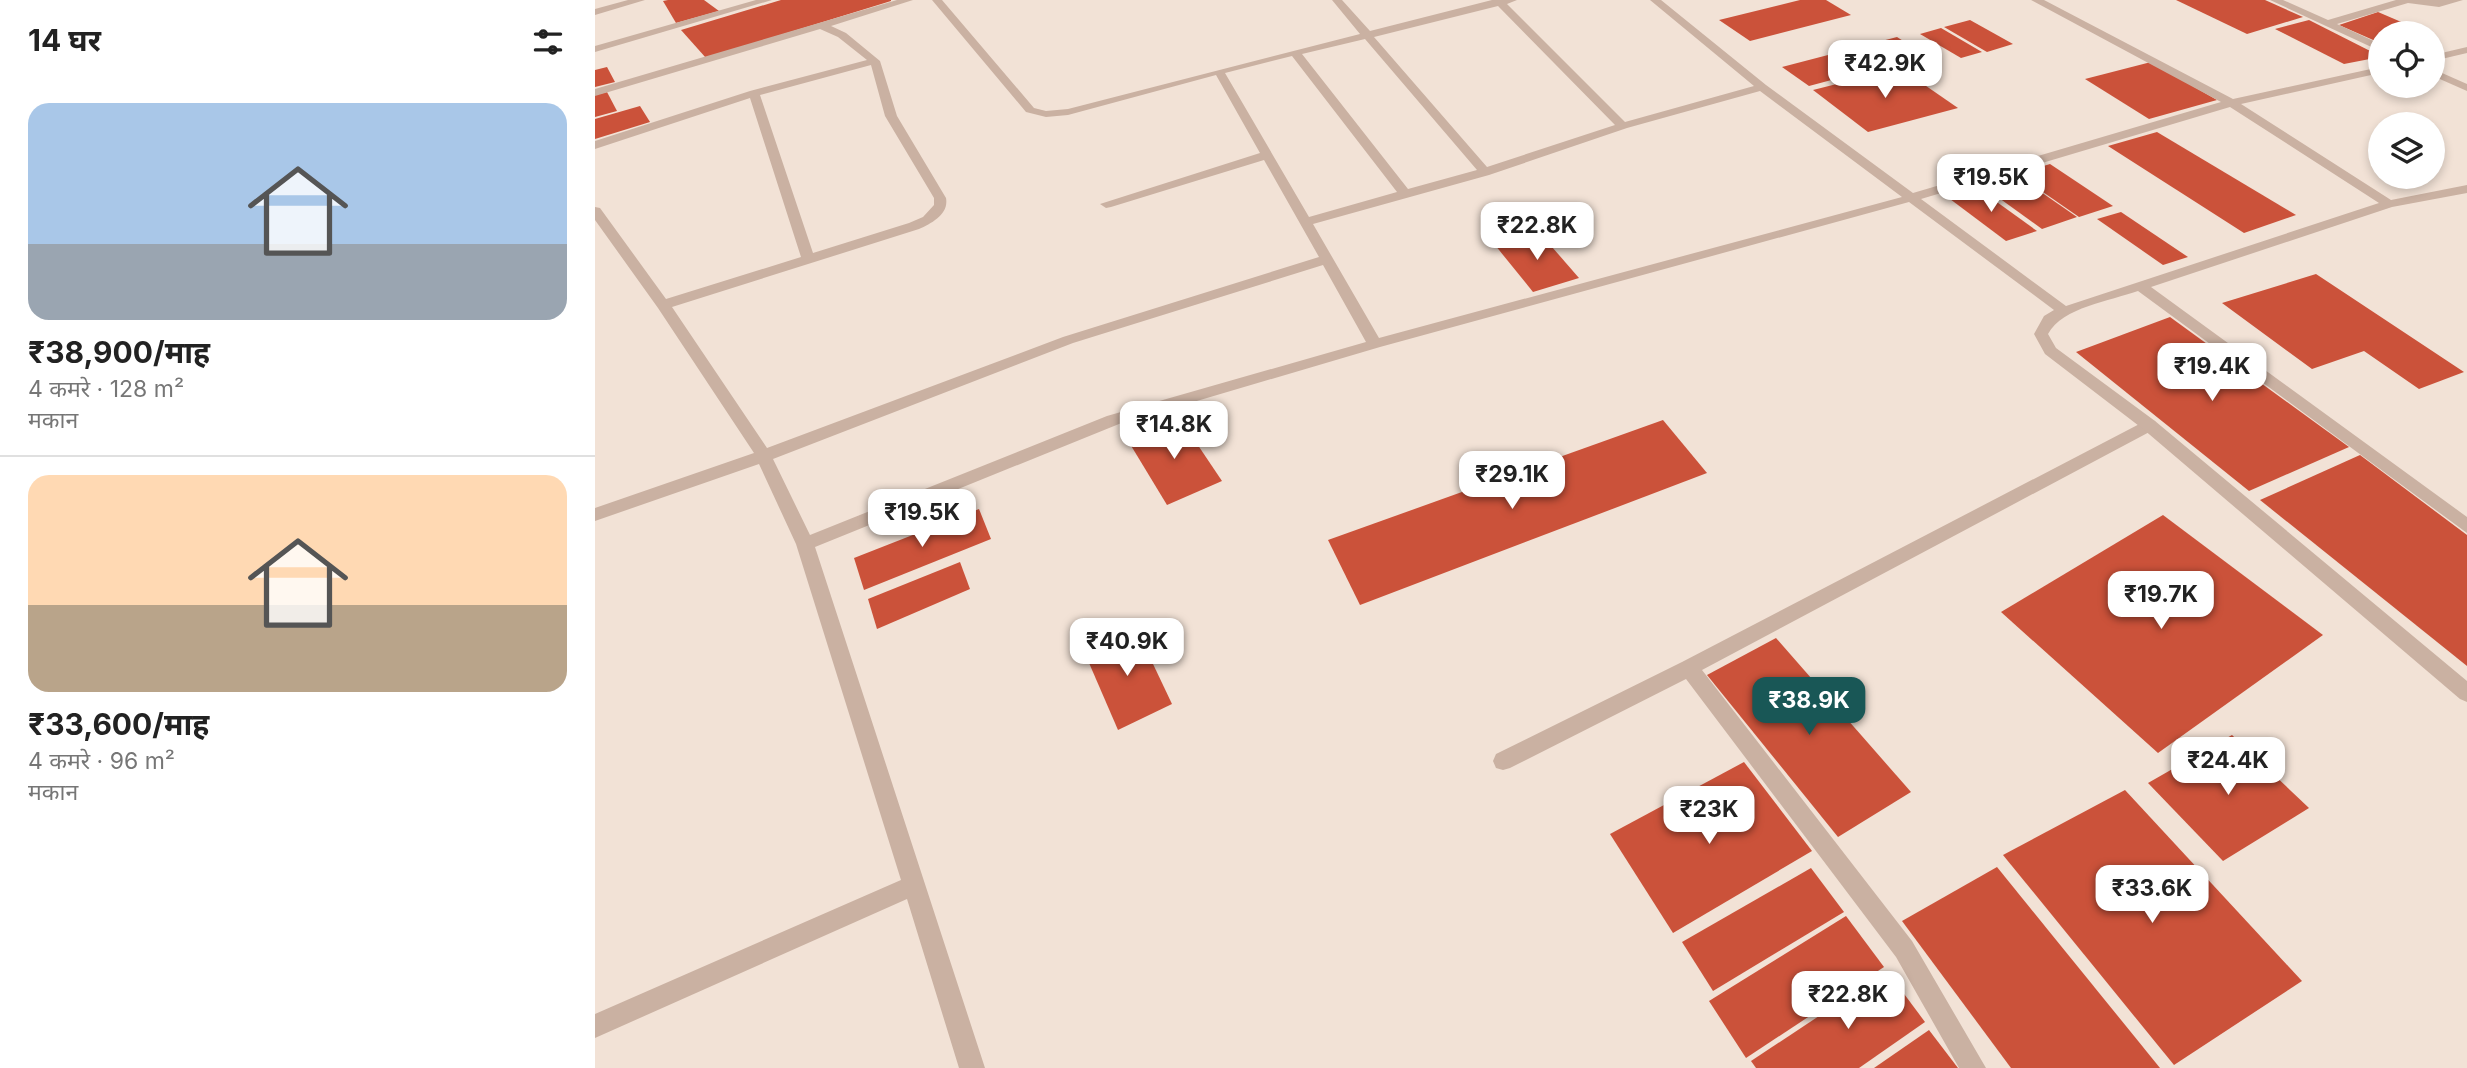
<!DOCTYPE html>
<html lang="hi">
<meta charset="utf-8">
<style>
:root{--surface:#fff;--page:#f6f6f6;--text:#222;--muted:#767676;--line:#e0e0e0;--accent:#195756}
body{margin:0;font-family:Inter,"Noto Sans Devanagari",sans-serif;background:var(--page);color:var(--text);height:100vh;display:flex;flex-direction:column;font-size:26px;white-space:nowrap}
*{box-sizing:border-box;margin:0}
p{font-size:23px;color:var(--muted)}
.icon{flex:none;width:38px;height:38px;fill:none;stroke:currentColor;stroke-width:2;stroke-linecap:round;stroke-linejoin:round}
.map{position:relative;flex:1;overflow:hidden}
.side{display:flex;flex-direction:column;background:var(--surface);width:595px}
.side>*{flex:none}
.controls{position:absolute;left:1773px;top:21px;display:grid;gap:14px}
.controls a{display:grid;place-items:center;width:77px;height:77px;border-radius:50%;background:var(--surface);box-shadow:0 4px 10px #0003;font-size:35px}
.price{position:absolute;translate:-50% -60px;padding:0 16px;border-radius:14px;background:#fff;color:#222;font-size:23px;line-height:46px;filter:drop-shadow(0 2px 4px #0008)}
.price::after{content:'';position:absolute;left:50%;top:42px;width:21px;height:16px;margin-left:-10px;background:inherit;clip-path:polygon(0 0,100% 0,50% 100%)}
.price.active{background:var(--accent);color:#fff}
ul{padding:0;list-style:none}
li{display:grid;align-content:center;gap:14px;height:371px;padding:0 28px}
li+li{border-top:2px solid var(--line)}
li span{display:grid;place-items:center;height:217px;border-radius:21px;color:#555}
li>.icon{margin-inline-start:auto}
span .icon{width:126px;height:126px;fill:#fffc;stroke-width:1}
li b{font-size:30px}
h2{display:flex;justify-content:space-between;align-items:center;height:84px;padding:0 28px;font-size:30px}
main{display:flex;flex:1;min-height:0}
.map>svg:first-child{display:block}
.building{fill:#cb523a}
.lines{fill:none;stroke-linecap:round;stroke-linejoin:round}
.service{fill:#cab1a2;fill-rule:evenodd}
.minor{fill:#cab1a2;fill-rule:evenodd}
</style>
<main>
<section class="side">
<h2>14 घर<svg class="icon" aria-label="filters" viewBox="0 0 24 24"><path d="M4 7h16M4 17h16"/><circle cx="9" cy="7" r="2"/><circle cx="15" cy="17" r="2"/></svg></h2>
<ul>
<li><span style="background:linear-gradient(#a9c7e8 65%,#9aa5b1 0)"><svg class="icon" aria-label="home" viewBox="0 0 24 24"><path d="M3 11l9-7 9 7M6 9v11h12V9"/></svg></span><div><b>₹38,900/माह</b><p>4 कमरे · 128 m²</p><p>मकान</p></div></li>
<li><span style="background:linear-gradient(#ffd9b3 60%,#b9a48a 0)"><svg class="icon" aria-label="home" viewBox="0 0 24 24"><path d="M3 11l9-7 9 7M6 9v11h12V9"/></svg></span><div><b>₹33,600/माह</b><p>4 कमरे · 96 m²</p><p>मकान</p></div></li>
</ul>
</section>
<div class="map">
<svg width="1872" height="1068" viewBox="0 0 1872 1068">
<rect width="100%" height="100%" fill="#f2e2d6"/>
<!-- building -->
<g class="building">
<polygon points="73,0 109,0 124,11 81,23 68,1"/>
<polygon points="186,0 296,0 296,1 111,58 86,30"/>
<polygon points="1205,0 1231,0 1256,15 1155,41 1124,20"/>
<polygon points="1581,0 1670,0 1708,17 1652,34"/>
<polygon points="1783,12 1825,30 1816,33 1785,33 1785,43 1744,25"/>
<polygon points="1375,20 1418,44 1392,52 1349,27"/>
<polygon points="1714,20 1785,56 1785,57 1749,64 1680,29"/>
<polygon points="1346,28 1387,52 1366,58 1325,34"/>
<polygon points="1302,37 1330,55 1214,86 1187,67"/>
<polygon points="1556,62 1622,100 1554,119 1490,79"/>
<polygon points="12,67 20,82 0,87 0,70"/>
<polygon points="1305,68 1363,108 1273,132 1218,90"/>
<polygon points="12,92 22,111 0,117 0,95"/>
<polygon points="45,106 55,122 0,139 0,119"/>
<polygon points="1562,132 1701,215 1649,233 1513,146"/>
<polygon points="1455,164 1518,206 1484,217 1422,174"/>
<polygon points="1420,174 1482,217 1447,229 1386,185"/>
<polygon points="1381,187 1442,231 1411,241 1351,196"/>
<polygon points="1526,212 1593,257 1568,265 1502,219"/>
<polygon points="944,232 984,278 938,292 900,245"/>
<polygon points="1721,274 1869,372 1824,389 1769,351 1717,369 1627,303"/>
<polygon points="1575,317 1754,447 1654,491 1481,352"/>
<polygon points="584,417 627,481 572,505 532,439"/>
<polygon points="1068,420 1112,473 765,605 733,540"/>
<polygon points="1765,455 1872,535 1872,666 1665,500"/>
<polygon points="384,509 396,539 269,590 259,558"/>
<polygon points="1568,515 1728,635 1563,753 1406,612"/>
<polygon points="365,562 375,589 282,629 273,599"/>
<polygon points="540,626 577,704 523,730 488,649"/>
<polygon points="1181,638 1316,792 1243,837 1112,675"/>
<polygon points="1637,735 1714,808 1628,861 1553,783"/>
<polygon points="1149,762 1217,851 1078,933 1015,834"/>
<polygon points="1530,790 1707,981 1579,1065 1408,855"/>
<polygon points="1402,867 1565,1068 1416,1068 1307,921"/>
<polygon points="1216,868 1249,912 1118,991 1087,942"/>
<polygon points="1251,916 1289,967 1151,1058 1114,1001"/>
<polygon points="1292,971 1330,1022 1264,1068 1161,1068 1156,1061"/>
<polygon points="1334,1030 1363,1068 1279,1068"/>
</g>
<g class="lines">
<!-- service -->
<polygon class="service" points="1554,419 1560,421 1562,425 1560,429 1107,670 1317,941 1391,1068 1364,1068 1301,957 1091,679 915,768 908,770 901,768 898,761 901,754 1087,662"/>
<!-- minor -->
<g class="minor">
<polygon points="33,0 50,0 0,15 0,9"/>
<polygon points="161,0 177,0 0,52 0,46"/>
<path d="M302,0H318L236,26L251,33L285,61L302,116L351,198C354,214 337,223 324,229L77,307L172,448L468,337L724,257L669,160L516,207L511,208L505,204L665,153L621,75L473,115L451,117L431,112L337,0H347L439,108L451,111L473,109L765,34L737,0H747L775,31L897,0H922L912,4L1030,122L1159,86L1055,0H1066L1171,85L1318,193L1626,102L1436,0H1449L1638,99L1785,67V73L1646,104L1796,200L1872,185V193L1797,207L1556,287L1872,517V533L1543,291C1515,301 1468,307 1453,334L1461,348L1560,421L1872,681V702L1865,699L1548,429L1450,354L1439,334L1449,316L1459,310L1314,202L785,347L524,424L220,547L390,1068H364L312,899L0,1038V1014L306,880L201,544L164,464L0,521V508L159,453L63,308L0,220V207L5,208L71,299L206,257L155,98L0,149V141L155,91L272,60L243,37L225,29L0,96V89ZM903,6L1020,125L892,167L779,37ZM770,39L882,170L813,189L707,54ZM697,56L802,192L714,217L630,73ZM276,65L290,116L339,198V205L328,217L314,223L218,253L165,95ZM1165,91L1307,197L784,338L718,224L894,175L1032,128ZM1635,107L1784,203L1471,306L1326,199ZM728,265L771,342L512,416L215,535L178,459L478,343Z"/>
<polygon points="1675,0 1688,0 1733,20 1801,0 1868,0 1844,7 1813,3 1742,24 1785,44 1785,51"/>
<polygon points="1872,47 1872,53 1838,61 1838,55"/>
<polygon points="1838,69 1872,84 1872,91 1838,76"/>
</g>
</g>
</svg>
<div class="controls">
<a><svg class="icon" aria-label="locate" viewBox="0 0 24 24"><circle cx="12" cy="12" r="6"/><path d="M12 2v4M12 18v4M2 12h4M18 12h4"/></svg></a>
<a><svg class="icon" aria-label="layers" viewBox="0 0 24 24"><path d="M12 4l9 5-9 5-9-5zM3 14l9 5 9-5"/></svg></a>
</div>
<b class="price" style="left:1290px;top:100px">₹42.9K</b>
<b class="price" style="left:1396px;top:214px">₹19.5K</b>
<b class="price" style="left:942px;top:262px">₹22.8K</b>
<b class="price" style="left:1617px;top:403px">₹19.4K</b>
<b class="price" style="left:579px;top:461px">₹14.8K</b>
<b class="price" style="left:917px;top:511px">₹29.1K</b>
<b class="price" style="left:327px;top:549px">₹19.5K</b>
<b class="price" style="left:1566px;top:631px">₹19.7K</b>
<b class="price" style="left:532px;top:678px">₹40.9K</b>
<b class="price active" style="left:1214px;top:737px">₹38.9K</b>
<b class="price" style="left:1633px;top:797px">₹24.4K</b>
<b class="price" style="left:1114px;top:846px">₹23K</b>
<b class="price" style="left:1557px;top:925px">₹33.6K</b>
<b class="price" style="left:1253px;top:1031px">₹22.8K</b>
</div>
</main>
